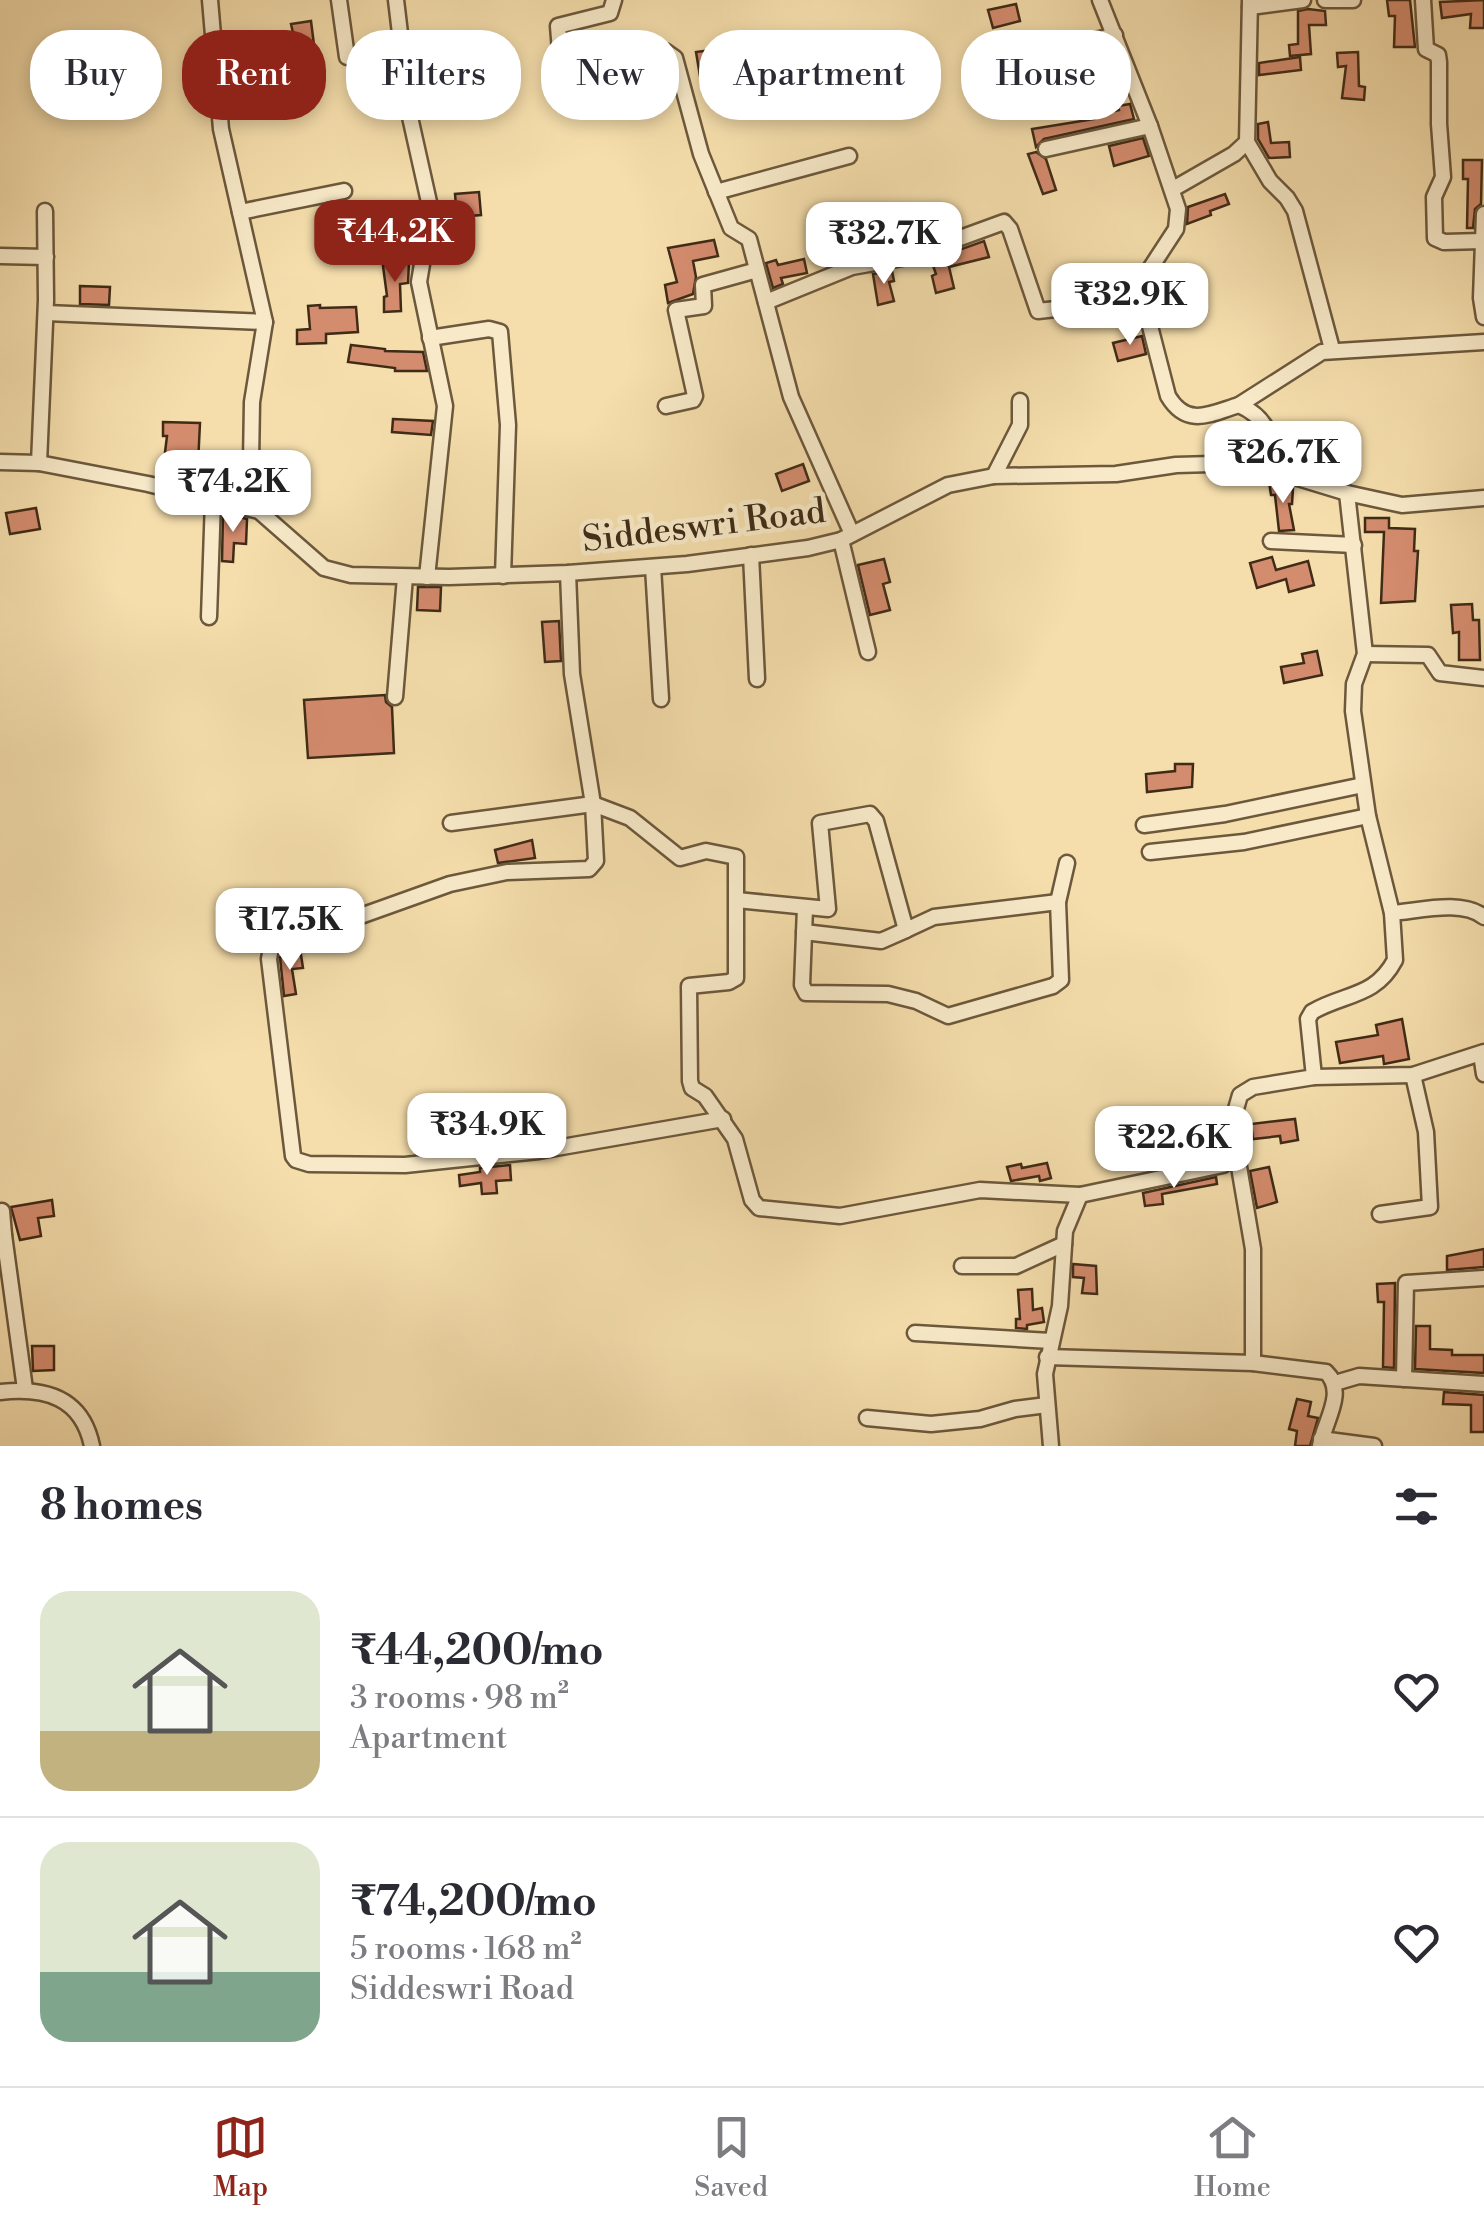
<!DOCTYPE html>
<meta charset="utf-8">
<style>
:root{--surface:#fff;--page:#f2f2f3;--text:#2b2b33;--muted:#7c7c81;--line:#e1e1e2;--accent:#8f2418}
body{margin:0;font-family:"Libre Bodoni",serif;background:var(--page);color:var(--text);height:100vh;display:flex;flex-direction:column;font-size:38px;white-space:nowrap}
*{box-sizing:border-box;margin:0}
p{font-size:32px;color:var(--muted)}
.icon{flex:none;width:55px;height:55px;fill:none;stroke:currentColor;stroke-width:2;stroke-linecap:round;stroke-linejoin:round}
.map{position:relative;height:1446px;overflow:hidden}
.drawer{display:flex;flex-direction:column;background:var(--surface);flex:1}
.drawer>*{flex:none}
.top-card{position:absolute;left:30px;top:30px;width:1425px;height:90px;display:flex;gap:20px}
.price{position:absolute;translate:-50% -85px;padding:0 22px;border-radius:20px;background:#fff;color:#222;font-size:32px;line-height:65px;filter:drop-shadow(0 2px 5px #0008)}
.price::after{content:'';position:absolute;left:50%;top:60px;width:30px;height:22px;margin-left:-15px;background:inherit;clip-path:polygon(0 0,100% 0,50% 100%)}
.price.on{background:var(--accent);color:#fff}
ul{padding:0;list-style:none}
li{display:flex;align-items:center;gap:30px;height:250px;padding:0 40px}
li+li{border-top:2px solid var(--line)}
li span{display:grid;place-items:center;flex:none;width:280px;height:200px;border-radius:30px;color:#555}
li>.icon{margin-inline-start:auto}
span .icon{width:120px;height:120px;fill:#fffc;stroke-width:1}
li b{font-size:42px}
h2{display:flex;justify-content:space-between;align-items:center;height:120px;padding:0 40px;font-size:42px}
.tag{padding:0 35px;border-radius:40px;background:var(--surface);box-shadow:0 5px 15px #0003;font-size:35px;line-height:90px}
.tag.on{background:var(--accent);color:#fff}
.menu{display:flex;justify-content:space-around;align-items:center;height:140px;border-top:2px solid var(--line);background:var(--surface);font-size:28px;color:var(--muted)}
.menu a{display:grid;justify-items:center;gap:5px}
.menu .on{color:var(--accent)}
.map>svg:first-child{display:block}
.building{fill:#d48c6e;stroke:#3f2b16;stroke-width:2.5}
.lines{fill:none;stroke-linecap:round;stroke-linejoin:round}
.street-casing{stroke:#6c583c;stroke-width:19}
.street{stroke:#f8eac9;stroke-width:14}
.labels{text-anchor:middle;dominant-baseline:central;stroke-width:9;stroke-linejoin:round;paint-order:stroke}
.street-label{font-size:35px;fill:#3f2b16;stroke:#f8eac9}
</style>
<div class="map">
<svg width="1484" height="1446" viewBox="0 0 1484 1446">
<rect width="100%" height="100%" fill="#f5deac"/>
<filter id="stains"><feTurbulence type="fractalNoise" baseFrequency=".002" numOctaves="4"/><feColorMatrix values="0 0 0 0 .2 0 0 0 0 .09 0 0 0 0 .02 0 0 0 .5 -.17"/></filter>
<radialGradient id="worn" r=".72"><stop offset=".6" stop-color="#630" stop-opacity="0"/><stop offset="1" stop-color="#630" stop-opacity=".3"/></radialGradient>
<!-- building -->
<g class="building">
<polygon points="1387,0 1410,0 1415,47 1394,47 1395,16 1389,16"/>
<polygon points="1484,0 1484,28 1470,28 1471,14 1442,18 1440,2"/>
<polygon points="1016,4 1020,21 993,28 988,10"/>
<polygon points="1308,9 1325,11 1326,25 1309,25 1311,54 1290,56 1289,45 1298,44 1298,11"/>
<polygon points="311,21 316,61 300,64 291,24"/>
<polygon points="719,49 722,62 718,62 722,90 703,94 696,52"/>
<polygon points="1358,52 1359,86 1365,87 1364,100 1342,98 1346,66 1338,67 1337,53"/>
<polygon points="1300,57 1301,70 1259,75 1259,63"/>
<polygon points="1130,104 1134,119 1044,139 1036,147 1032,129 1094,119 1093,116 1119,110 1118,106"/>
<polygon points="1268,122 1271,143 1289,142 1290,157 1269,158 1258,139 1258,124"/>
<polygon points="1143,138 1149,156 1114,166 1109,146"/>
<polygon points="1036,152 1046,159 1056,190 1043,194 1028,154"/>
<polygon points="1463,160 1482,160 1481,204 1475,209 1473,228 1467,228 1468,179 1463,179"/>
<polygon points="479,192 481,215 457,217 455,194"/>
<polygon points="1225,194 1229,204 1210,211 1211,215 1187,224 1188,207"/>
<polygon points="339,224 341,233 359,229 363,245 333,254 324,229"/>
<polygon points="714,240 718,256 693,261 696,277 693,294 668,303 665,285 677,282 668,248"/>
<polygon points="984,241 989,257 949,267 954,288 936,293 932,276 936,274 931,260"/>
<polygon points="804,259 807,273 781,278 783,284 773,288 766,263 776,260 778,265"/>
<polygon points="409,262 408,283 400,284 401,311 384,312 384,297 387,296 383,266"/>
<polygon points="892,271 894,281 889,282 894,301 878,305 873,274"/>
<polygon points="80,286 110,287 109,305 80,304"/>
<polygon points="320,305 320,308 356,307 358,332 326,334 326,343 297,344 297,330 310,329 308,306"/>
<polygon points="1142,336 1146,354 1118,361 1113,343"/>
<polygon points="351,345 385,349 385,351 423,352 427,371 395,371 395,368 348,362"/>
<polygon points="393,419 433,421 431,435 392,432"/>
<polygon points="163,422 200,423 197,484 180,481 181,471 163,469 167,436 163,436"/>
<polygon points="803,464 809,481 782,491 776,474"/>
<polygon points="1269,482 1293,488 1292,504 1289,504 1294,530 1279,531 1275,495 1271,495"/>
<polygon points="36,508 40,529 10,534 6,513"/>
<polygon points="223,513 247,519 246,544 234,543 233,562 222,561"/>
<polygon points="1365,518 1389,518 1389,528 1415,529 1414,551 1418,551 1415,601 1381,603 1384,532 1365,532"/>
<polygon points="1272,557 1276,570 1308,561 1314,585 1289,592 1286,579 1257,588 1250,563"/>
<polygon points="884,559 890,582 883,584 890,610 870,615 858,565"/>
<polygon points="418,587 441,587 440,611 417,610"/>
<polygon points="1472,604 1473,620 1479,620 1480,660 1459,660 1459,632 1453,633 1451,605"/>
<polygon points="559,621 561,661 545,662 542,622"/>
<polygon points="1317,651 1322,675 1284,683 1281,667 1304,663 1302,654"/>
<polygon points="385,695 386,702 392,707 394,753 308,758 304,700"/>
<polygon points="1175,764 1193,764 1192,787 1147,792 1146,774 1175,771"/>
<polygon points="532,840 535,858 498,863 495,850"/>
<polygon points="301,955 303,968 292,969 296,994 284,996 280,957"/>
<polygon points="1402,1019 1409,1059 1384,1064 1383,1056 1340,1063 1336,1042 1378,1035 1376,1025"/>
<polygon points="1295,1119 1298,1140 1281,1143 1280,1136 1253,1139 1251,1124"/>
<polygon points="1047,1163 1051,1178 1040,1181 1039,1176 1011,1181 1007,1167 1021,1164 1022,1168"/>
<polygon points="510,1165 511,1180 496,1181 497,1193 482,1194 481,1183 460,1186 459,1175 480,1172 480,1168"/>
<polygon points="1269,1167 1277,1202 1257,1208 1250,1171"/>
<polygon points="1216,1177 1217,1184 1162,1194 1163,1204 1145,1206 1143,1193"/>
<polygon points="52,1200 54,1216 38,1218 41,1236 20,1240 11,1207"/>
<polygon points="1484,1249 1484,1267 1447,1270 1447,1256"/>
<polygon points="1073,1264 1096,1266 1097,1294 1082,1293 1084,1278 1073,1277"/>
<polygon points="1395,1283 1394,1368 1383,1367 1384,1302 1378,1302 1377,1284"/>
<polygon points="1032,1289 1033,1310 1042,1308 1044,1322 1027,1325 1027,1329 1016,1328 1016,1319 1020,1319 1018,1290"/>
<polygon points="1416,1326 1430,1326 1430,1349 1452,1350 1452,1355 1484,1355 1484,1373 1415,1369"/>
<polygon points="32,1346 54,1346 54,1370 33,1371"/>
<polygon points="1444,1392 1484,1395 1484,1432 1471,1432 1471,1405 1443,1404"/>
<polygon points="1297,1399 1311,1402 1308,1416 1318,1418 1310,1446 1295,1446 1297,1431 1289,1429"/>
</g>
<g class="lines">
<!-- street casing -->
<g class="street-casing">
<g id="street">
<polyline points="210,0 221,129 265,322 252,402 251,462 259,511"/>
<polyline points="339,0 347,57"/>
<polyline points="396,0 410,117 431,211 419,282 445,406 427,577"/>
<polyline points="614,0 610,13 558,26 560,51 565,54 665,51 675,58 701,154 731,228 749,239 791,397 852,534"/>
<path d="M1100,0L1150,126L1178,209L1176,229L1146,275L1143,299L1168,396C1187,428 1210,414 1239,405C1271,419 1271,440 1278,472"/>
<polyline points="1325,0 1353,0"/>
<polyline points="1423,0 1426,49 1438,55 1439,62 1439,124 1443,177 1434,197 1435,238 1444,242 1482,241"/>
<polyline points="1250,7 1303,0"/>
<polyline points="1027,58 1115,35"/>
<polyline points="1247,142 1270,181 1287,198 1295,211 1332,349"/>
<polyline points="1046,149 1150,126"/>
<polyline points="1173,189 1234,154 1247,142 1250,0"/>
<polyline points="716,192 849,156"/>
<polyline points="240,212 344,191"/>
<polyline points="1484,214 1481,298 1484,317"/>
<polyline points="0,256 46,257"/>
<polyline points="766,302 852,267 908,257 1004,222 1010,229 1038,311 1056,309 1146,275"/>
<polyline points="46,313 265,322"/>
<polyline points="430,338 489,329 500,332 508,425 503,576"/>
<polyline points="1239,405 1322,352 1484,342"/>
<polyline points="666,406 693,400 695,396 676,310 704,306 703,285 757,270"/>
<polyline points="0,462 39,463 148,484 259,511 324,568 351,575 449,577 568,573 687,564 808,548 841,540 948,485 994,476 1116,474 1176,465 1212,464 1278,472 1347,493 1402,505 1484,498"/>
<polyline points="39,463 46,300 45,211"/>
<polyline points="994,476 1020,425 1020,401"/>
<polyline points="841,540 868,652"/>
<polyline points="1271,541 1354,545"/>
<polyline points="751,555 757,679"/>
<polyline points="653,567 661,699"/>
<polyline points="568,573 572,674 593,804 596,861 589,869 507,872 450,884 271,948 269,959 293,1156 296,1160 309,1164 405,1165 539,1151 723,1119"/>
<polyline points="209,617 213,500"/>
<polyline points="1365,654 1428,655 1440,673 1484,678"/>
<polyline points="395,697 405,577"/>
<polyline points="451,823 593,804 630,818 680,858 706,851 736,857 736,978 729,982 689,986 690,1081 692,1088 705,1096 735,1139 752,1200 759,1208 840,1216 980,1190 1080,1195"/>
<polyline points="1144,825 1225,814 1363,785"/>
<polyline points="1150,852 1244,842 1368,816"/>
<polyline points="737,900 828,909 820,823 870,814 876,821 906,930 934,917 1058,902"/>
<polyline points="805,908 802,985 806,993 888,994 916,1001 948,1016 1053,986 1061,980 1058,902 1067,863"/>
<path d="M1392,913C1419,911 1462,899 1484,917"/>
<polyline points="804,932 881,941 906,930"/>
<polyline points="1481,1054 1484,1074"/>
<polyline points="1314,1077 1413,1075 1484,1052"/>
<polyline points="1237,1155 1253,1249 1253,1363"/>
<polyline points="1380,1214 1430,1207 1426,1132 1413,1075"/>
<polyline points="0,1235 4,1235 2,1211"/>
<polyline points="4,1235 25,1389"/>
<polyline points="962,1266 1016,1266 1064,1244"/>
<polyline points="915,1333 1051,1341"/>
<path d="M1047,1357L1253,1363L1326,1372C1347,1392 1324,1422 1320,1446"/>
<polyline points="1404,1379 1406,1283 1484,1278"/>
<polyline points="1335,1383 1359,1376 1484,1384"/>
<path d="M0,1392C45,1387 82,1397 92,1446"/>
<polyline points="867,1418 931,1424 980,1419 1015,1409 1047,1405"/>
<polyline points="1321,1439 1374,1446"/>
<path d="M1051,1446L1045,1374L1060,1306L1065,1231L1080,1195L1223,1165L1237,1155L1236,1109L1240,1095L1253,1087L1314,1077L1308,1019L1312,1012C1344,993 1375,998 1395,960L1392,913L1368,816L1353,711L1354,684L1365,654L1347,493"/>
</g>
</g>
<!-- street -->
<use href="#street" class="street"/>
</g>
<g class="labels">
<!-- street labels -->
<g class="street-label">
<text transform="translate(704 526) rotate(-7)">Siddeswri Road</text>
</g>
</g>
<rect width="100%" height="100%" filter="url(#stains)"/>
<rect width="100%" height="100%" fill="url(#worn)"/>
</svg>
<b class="price on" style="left:395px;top:285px">₹44.2K</b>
<b class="price" style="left:884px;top:287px">₹32.7K</b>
<b class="price" style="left:1130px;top:348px">₹32.9K</b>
<b class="price" style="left:1283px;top:506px">₹26.7K</b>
<b class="price" style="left:233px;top:535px">₹74.2K</b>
<b class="price" style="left:290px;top:973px">₹17.5K</b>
<b class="price" style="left:487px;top:1178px">₹34.9K</b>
<b class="price" style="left:1174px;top:1191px">₹22.6K</b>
<div class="top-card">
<a class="tag">Buy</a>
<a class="tag on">Rent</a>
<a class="tag">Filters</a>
<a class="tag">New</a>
<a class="tag">Apartment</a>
<a class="tag">House</a>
</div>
</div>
<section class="drawer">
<h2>8 homes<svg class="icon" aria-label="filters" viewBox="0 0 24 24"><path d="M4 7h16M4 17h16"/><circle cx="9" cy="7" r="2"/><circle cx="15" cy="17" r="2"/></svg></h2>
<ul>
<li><span style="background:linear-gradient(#dfe7d0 70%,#c2b280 0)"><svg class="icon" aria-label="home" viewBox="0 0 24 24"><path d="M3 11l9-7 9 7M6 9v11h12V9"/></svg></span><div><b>₹44,200/mo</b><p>3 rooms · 98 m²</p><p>Apartment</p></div><svg class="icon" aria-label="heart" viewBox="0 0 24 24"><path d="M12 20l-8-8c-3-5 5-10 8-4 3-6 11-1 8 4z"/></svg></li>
<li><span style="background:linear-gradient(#dfe7d0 65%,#7fa58c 0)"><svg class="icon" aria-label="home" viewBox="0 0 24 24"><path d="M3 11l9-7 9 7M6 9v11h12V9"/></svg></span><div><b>₹74,200/mo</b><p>5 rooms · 168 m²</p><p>Siddeswri Road</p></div><svg class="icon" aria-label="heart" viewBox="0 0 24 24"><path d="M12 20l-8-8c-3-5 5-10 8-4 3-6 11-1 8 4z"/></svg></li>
</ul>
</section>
<nav class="menu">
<a class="on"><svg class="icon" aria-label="map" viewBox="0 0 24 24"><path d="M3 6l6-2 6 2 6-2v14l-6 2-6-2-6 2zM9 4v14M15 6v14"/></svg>Map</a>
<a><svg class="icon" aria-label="saved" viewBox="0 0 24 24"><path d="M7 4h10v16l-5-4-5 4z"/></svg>Saved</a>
<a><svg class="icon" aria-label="home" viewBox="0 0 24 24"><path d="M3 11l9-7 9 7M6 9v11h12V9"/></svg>Home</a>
</nav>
